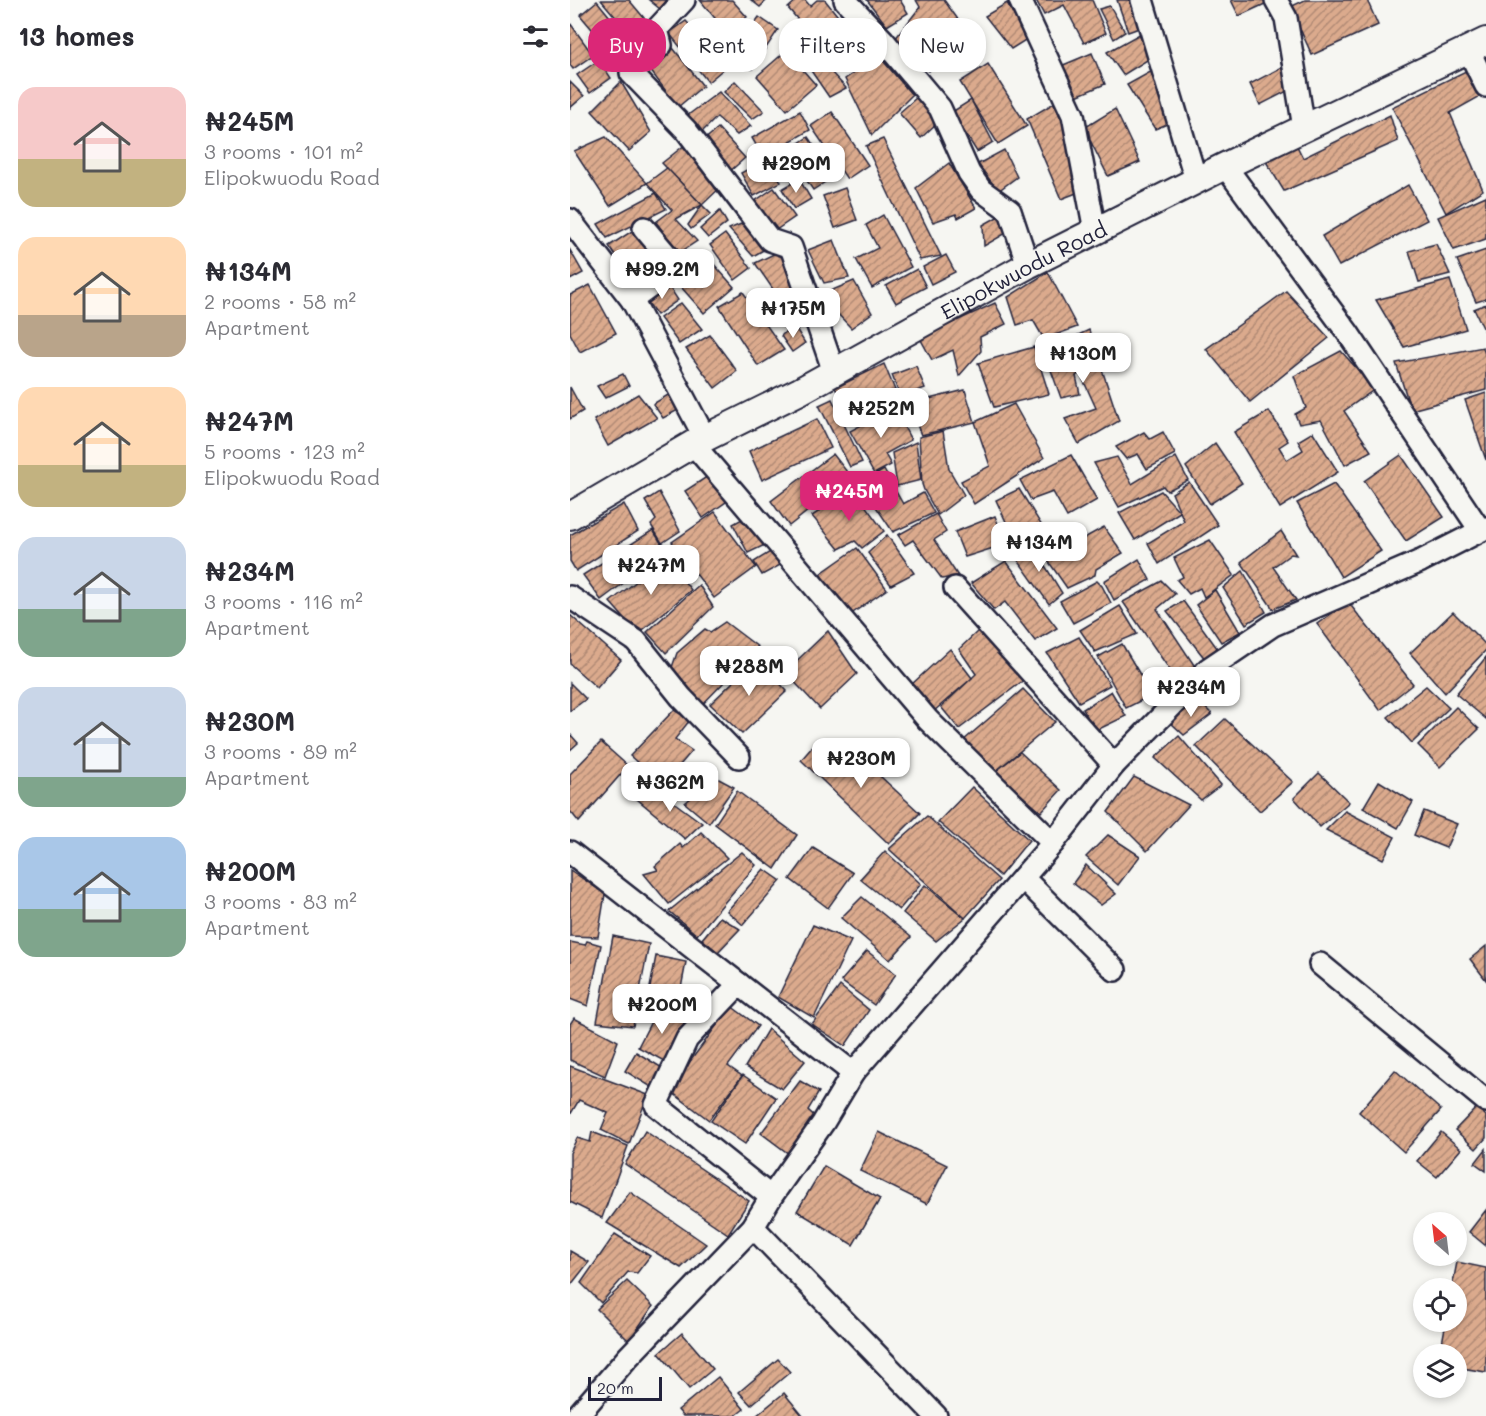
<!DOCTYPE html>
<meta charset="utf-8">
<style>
:root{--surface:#fff;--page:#f7f7f7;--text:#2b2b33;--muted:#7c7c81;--accent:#db2777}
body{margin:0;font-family:Mali,sans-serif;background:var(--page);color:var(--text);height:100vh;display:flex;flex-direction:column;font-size:22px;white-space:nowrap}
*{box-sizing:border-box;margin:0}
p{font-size:20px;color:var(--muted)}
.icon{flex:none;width:33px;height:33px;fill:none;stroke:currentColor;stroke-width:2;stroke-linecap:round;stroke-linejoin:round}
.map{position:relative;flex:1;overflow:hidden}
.side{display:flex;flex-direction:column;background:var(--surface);width:570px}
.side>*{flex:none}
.guide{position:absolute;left:18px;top:18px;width:570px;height:54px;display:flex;gap:12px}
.needle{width:39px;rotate:332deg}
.fabs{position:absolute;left:843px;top:1212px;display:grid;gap:12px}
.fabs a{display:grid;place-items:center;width:54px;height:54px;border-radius:50%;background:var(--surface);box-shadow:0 3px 9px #0003;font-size:30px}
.scale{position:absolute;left:18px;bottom:15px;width:74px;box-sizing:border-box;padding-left:6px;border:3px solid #22223b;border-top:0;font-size:16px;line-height:21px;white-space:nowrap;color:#22223b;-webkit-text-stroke:4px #f6f6f2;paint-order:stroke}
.price{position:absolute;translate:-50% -51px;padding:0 14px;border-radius:12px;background:#fff;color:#222;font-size:20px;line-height:39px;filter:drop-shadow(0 2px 3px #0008)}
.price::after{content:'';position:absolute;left:50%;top:36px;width:18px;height:14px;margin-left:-9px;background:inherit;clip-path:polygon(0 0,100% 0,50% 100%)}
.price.on{background:var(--accent);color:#fff}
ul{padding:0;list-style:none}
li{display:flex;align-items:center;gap:18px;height:150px;padding:0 18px}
li span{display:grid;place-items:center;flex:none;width:168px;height:120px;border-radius:18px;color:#555}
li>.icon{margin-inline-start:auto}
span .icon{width:72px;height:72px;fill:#fffc;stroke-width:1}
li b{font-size:26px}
h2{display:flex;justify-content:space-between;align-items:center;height:72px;padding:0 18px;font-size:26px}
.pill{padding:0 21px;border-radius:24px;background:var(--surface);box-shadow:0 3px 9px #0003;font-size:21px;line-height:54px}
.pill.on{background:var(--accent);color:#fff}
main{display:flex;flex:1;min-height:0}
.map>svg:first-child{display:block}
.building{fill:url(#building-hatch);stroke:#22223b;stroke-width:1.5}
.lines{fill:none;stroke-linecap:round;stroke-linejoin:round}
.minor-casing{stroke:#22223b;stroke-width:26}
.tertiary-casing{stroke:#22223b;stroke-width:30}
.minor{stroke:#f6f6f2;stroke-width:21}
.tertiary{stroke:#f6f6f2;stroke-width:26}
.labels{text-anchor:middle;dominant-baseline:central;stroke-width:6;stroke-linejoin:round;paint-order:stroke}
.street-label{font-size:21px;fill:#22223b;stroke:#f6f6f2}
</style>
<main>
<section class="side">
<h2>13 homes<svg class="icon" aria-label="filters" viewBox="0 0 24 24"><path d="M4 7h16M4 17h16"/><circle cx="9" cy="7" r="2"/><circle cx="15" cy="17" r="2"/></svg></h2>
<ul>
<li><span style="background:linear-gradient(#f6c9c9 60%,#c2b280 0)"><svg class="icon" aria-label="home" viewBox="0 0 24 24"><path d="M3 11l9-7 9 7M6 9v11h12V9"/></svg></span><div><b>₦245M</b><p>3 rooms · 101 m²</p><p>Elipokwuodu Road</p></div></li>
<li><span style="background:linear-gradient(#ffd9b3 65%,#b9a48a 0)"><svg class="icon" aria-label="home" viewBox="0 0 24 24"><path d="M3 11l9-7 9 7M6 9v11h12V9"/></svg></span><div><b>₦134M</b><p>2 rooms · 58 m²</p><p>Apartment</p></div></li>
<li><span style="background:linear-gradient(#ffd9b3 65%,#c2b280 0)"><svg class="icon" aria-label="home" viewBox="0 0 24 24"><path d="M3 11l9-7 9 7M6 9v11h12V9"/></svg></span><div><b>₦247M</b><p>5 rooms · 123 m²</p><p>Elipokwuodu Road</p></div></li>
<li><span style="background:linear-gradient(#c9d6e8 60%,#7fa58c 0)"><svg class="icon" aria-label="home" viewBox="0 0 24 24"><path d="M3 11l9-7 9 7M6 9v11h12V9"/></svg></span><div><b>₦234M</b><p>3 rooms · 116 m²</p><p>Apartment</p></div></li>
<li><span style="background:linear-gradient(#c9d6e8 75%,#7fa58c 0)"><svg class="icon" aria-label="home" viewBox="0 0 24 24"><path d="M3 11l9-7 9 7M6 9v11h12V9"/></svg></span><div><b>₦230M</b><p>3 rooms · 89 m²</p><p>Apartment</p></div></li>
<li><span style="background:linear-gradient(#a9c7e8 60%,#7fa58c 0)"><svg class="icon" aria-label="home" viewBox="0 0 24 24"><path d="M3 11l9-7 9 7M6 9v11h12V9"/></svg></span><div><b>₦200M</b><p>3 rooms · 83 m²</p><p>Apartment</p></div></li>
</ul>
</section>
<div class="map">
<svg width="916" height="1416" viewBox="0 0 916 1416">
<defs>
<pattern id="building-hatch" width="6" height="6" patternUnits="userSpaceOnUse" patternTransform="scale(1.5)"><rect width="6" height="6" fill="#dbaa8d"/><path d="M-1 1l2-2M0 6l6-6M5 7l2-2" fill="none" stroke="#b18a74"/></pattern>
</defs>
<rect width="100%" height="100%" fill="#f6f6f2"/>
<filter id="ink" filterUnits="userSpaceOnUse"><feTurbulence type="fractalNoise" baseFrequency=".0167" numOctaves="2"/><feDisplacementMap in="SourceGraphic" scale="12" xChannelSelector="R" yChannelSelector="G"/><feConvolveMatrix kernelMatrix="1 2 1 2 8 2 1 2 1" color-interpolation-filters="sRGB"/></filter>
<g filter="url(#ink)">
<!-- building -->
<g class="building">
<polygon points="31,0 59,0 80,25 66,41"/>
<polygon points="79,0 97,0 90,9"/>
<polygon points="130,0 162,0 177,17 157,33"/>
<polygon points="181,0 197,0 190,7"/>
<polygon points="227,0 235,0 240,6 247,0 255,0 275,25 250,46 218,8"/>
<polygon points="297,0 330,0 338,13 317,26"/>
<polygon points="346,0 374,0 397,32 359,71 325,39 350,7"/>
<polygon points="466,0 522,0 536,33 514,43 494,5 474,15"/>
<polygon points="547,0 562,0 572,27 558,32"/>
<polygon points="661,0 696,0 697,3 669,16"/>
<polygon points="735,0 797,0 808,25 742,55 720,7"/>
<polygon points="27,1 66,49 50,62 10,15"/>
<polygon points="437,3 457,39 441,49 415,16"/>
<polygon points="540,6 555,32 544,39 529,9"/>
<polygon points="189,17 208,30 182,69 162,55"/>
<polygon points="116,21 157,66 138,82 99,33"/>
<polygon points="0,23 23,55 3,69 0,65"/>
<polygon points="280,31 302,53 284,66 261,49"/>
<polygon points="575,31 587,54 553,75 537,52"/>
<polygon points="228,37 276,88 259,97 220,40"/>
<polygon points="103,48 133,86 108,107 77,66"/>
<polygon points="216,51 246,85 217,110 187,76"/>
<polygon points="522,53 535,84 504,97 491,66"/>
<polygon points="309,56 342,95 302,135 275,79"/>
<polygon points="29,60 41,78 20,93 7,75"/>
<polygon points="418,64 457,126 428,144 390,82"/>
<polygon points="718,64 729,85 690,105 680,84"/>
<polygon points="593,65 619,115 585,129 557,85"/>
<polygon points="906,66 916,93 880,113 913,190 876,213 822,107"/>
<polygon points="165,81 194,111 182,119 154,92"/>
<polygon points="0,82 14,96 0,108"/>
<polygon points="51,82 81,132 59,151 22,111"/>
<polygon points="149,92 181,126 167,135 147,117 129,135 114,118"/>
<polygon points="346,98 368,122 351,138 329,113"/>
<polygon points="401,100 423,142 407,152 382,112"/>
<polygon points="484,103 522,187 491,199 457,119"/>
<polygon points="545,109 570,162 538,176 514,128"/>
<polygon points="230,111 240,130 193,157 182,138"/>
<polygon points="262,112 298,165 277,179 241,126"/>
<polygon points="820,115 828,141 714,191 692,155 724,140 733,158"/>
<polygon points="148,128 175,158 158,173 131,143"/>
<polygon points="36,137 77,183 40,206 4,151"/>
<polygon points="238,137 264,176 243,190 217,151"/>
<polygon points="313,139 371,256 350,260 296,146"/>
<polygon points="121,140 152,186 132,205 92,163"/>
<polygon points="434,150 447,177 428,191 408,164"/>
<polygon points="198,158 211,182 184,196 171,173"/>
<polygon points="379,163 406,208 388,218 386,214 363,222 346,188"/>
<polygon points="97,168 132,205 106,219 127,241 109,253 86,222 102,210 77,183"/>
<polygon points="229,179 241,199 224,209 212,189"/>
<polygon points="838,185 857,220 769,266 752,236"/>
<polygon points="204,188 225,217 203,232 182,203"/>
<polygon points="275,188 287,220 265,228 253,196"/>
<polygon points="86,193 96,209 37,238 28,224"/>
<polygon points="916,196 916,239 884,250 868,217"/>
<polygon points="132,205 141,214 121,229 118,225"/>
<polygon points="150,211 157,223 138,238 130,229"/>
<polygon points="313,215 341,267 302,288 286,259 308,248 296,225"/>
<polygon points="429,216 438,232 414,246 413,225"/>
<polygon points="176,222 197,248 183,256 159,229"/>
<polygon points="65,229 92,268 66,286 39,246"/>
<polygon points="155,234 181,268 165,280 140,245"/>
<polygon points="264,240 279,278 254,283 238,250"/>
<polygon points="866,244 880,274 849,282 839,251"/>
<polygon points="0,250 13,273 0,280"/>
<polygon points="916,250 916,299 906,302 887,260"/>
<polygon points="210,251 232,285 209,298 185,263"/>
<polygon points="134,253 164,287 134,313 104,279"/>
<polygon points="376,255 385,272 361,284 353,267"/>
<polygon points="347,269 356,287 326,303 316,286"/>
<polygon points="478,272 507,327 474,339 463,320 447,325 438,297"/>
<polygon points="880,280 896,329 834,347 806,300"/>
<polygon points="284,281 302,313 281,328 266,312 253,294"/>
<polygon points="20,285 46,333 10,352 0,333 0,295"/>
<polygon points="98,285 108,300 87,315 76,300"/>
<polygon points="716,291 759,338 680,402 636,349"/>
<polygon points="173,292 214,350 188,366 149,306"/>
<polygon points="111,303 132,329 109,344 90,318"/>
<polygon points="425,303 436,324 410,337 411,351 389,376 383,350 362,360 350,338"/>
<polygon points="916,304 916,334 904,309"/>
<polygon points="223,324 235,343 222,352 211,336"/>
<polygon points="519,330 549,421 509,444 495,419 526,408 510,373 506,376 510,394 491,398 474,351"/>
<polygon points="140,335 167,371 145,388 116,349"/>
<polygon points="464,347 479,394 424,407 408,363"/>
<polygon points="913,347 916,358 916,390 841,410 826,363"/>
<polygon points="771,351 805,389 774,411 801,451 775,465 751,420 729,424 725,414 736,408 724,376"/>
<polygon points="314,364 325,390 279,411 265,388"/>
<polygon points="346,366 355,388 330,397 322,375"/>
<polygon points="53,374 59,386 35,398 27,386"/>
<polygon points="118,383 127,400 93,418 83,404"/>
<polygon points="0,387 13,411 0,419"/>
<polygon points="395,390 405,422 351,435 339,404"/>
<polygon points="916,393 916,460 895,400"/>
<polygon points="68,394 87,418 38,446 24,420"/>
<polygon points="262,399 292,462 280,467 249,405"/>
<polygon points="444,404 474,458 404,504 391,481 420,466 405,422"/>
<polygon points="324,408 341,440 315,454 321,465 304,474 280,431"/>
<polygon points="699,411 718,441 709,447 717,460 733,450 728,441 743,432 768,472 710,508 664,432"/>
<polygon points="247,419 261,448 192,480 179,451"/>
<polygon points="373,431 379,469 394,495 368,515 354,490 352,484 349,437"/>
<polygon points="574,432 580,439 593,432 605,454 577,469 568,454 556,459 546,447"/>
<polygon points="346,442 351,480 327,486 322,453"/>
<polygon points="645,443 672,483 640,504 616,467"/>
<polygon points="263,454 281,477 219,526 201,501"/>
<polygon points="501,455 527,500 497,517 483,492 461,500 450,480"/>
<polygon points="831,455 874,517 836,541 794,481"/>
<polygon points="547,457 562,484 606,457 618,480 597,491 593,486 549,507 524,463"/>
<polygon points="152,467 169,493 133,518 115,491"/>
<polygon points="314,470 333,504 353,493 364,513 323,532 290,483"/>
<polygon points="619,482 648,525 589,564 578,543 614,521 602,493"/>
<polygon points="764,484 811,551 771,577 727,503"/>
<polygon points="283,489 314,531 292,548 285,541 269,549 242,516"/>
<polygon points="449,489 472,526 443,537 426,500"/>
<polygon points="591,491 610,512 565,540 549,513"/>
<polygon points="89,492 110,531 92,543 81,525 86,520 75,501"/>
<polygon points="54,504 68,531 6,571 0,561 0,535"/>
<polygon points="145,512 186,567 144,598 102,542"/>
<polygon points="181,514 197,544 178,553 163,524"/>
<polygon points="366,514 376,532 364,540 388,576 372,579 343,540 335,545 328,535"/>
<polygon points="425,516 436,544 395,557 385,532"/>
<polygon points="534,527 553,553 526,569 525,575 497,588 474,555 504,536 509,541"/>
<polygon points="83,530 96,551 31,600 13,575"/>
<polygon points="711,531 726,555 721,554 703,567 726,600 703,609 671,562"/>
<polygon points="317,535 344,573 321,585 298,553"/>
<polygon points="640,540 664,575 634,597 630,588 619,594 607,580 613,577 604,558"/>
<polygon points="461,543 492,593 479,604 445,556"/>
<polygon points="287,548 317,589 277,617 250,574"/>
<polygon points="205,549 214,563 192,575 184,562"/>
<polygon points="96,558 121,590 68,634 40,602"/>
<polygon points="569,559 580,580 544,600 534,581"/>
<polygon points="436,561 487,628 465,641 435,602 424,610 401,583"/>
<polygon points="673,571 696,612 676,624 653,588"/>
<polygon points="527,581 532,586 541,603 503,623 490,601"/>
<polygon points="592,581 605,594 587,609 626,668 606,679 553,602"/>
<polygon points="129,585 143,607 96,653 77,632"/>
<polygon points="645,590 670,632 651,642 626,605"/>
<polygon points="613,601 647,648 636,660 597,611"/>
<polygon points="778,602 843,684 810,710 747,624"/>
<polygon points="550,606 567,634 525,652 510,630"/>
<polygon points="883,612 916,645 916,650 875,693 840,653"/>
<polygon points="0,615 51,660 27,688 0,664"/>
<polygon points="155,622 188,647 130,707 100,673 107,653 135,629 140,632"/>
<polygon points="258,631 287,674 250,709 215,672"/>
<polygon points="408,631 454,680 389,729 371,707 406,674 389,649"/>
<polygon points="509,637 540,685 509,702 477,653"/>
<polygon points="552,644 582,695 556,708 528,657"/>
<polygon points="380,649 402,678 363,712 342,684"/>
<polygon points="916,657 916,719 886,694"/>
<polygon points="187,659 217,691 172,734 140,704"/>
<polygon points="0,683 16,699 0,711"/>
<polygon points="856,686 879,708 842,743 818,717"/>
<polygon points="453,689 485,722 425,772 393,741"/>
<polygon points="541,691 556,716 525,731 513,709"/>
<polygon points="628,701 642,714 614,735 600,722"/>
<polygon points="886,707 909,729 870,767 848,745"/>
<polygon points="104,710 120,720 105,739 122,751 93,785 60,756"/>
<polygon points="655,719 723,782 690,811 626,746"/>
<polygon points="0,734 8,743 0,750"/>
<polygon points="609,736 651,785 631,800 585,758"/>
<polygon points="249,739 260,750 270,739 350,813 319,844 231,760"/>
<polygon points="31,742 58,766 9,822 0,811 0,774"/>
<polygon points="450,752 491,790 471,812 425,772"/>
<polygon points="749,773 779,802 750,827 724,798"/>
<polygon points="145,777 164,787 139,823 115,803"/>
<polygon points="564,777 619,805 577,851 538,812"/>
<polygon points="809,781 843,802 828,828 793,808"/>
<polygon points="83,787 132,823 115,839 67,799"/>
<polygon points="402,787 459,840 430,876 368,822"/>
<polygon points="167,791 227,835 205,869 145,824"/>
<polygon points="775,811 825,837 813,859 756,830"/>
<polygon points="854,811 887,824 876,848 844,835"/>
<polygon points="357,816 429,880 395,918 319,849"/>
<polygon points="131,832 157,858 99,904 74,874 88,870 85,866 110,844 113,848"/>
<polygon points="538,835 570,856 548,885 516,857"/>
<polygon points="243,848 283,873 258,908 220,879"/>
<polygon points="315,851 351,884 329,910 290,879"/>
<polygon points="172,852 186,865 127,935 99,911"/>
<polygon points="516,865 546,894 531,905 503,883"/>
<polygon points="194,869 211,881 173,925 157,911"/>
<polygon points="0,870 35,894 28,937 0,936"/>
<polygon points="355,885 395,918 366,941 333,913"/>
<polygon points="292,897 341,937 320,960 271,918"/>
<polygon points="150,917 170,929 148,952 132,939"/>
<polygon points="243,925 281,941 244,1018 208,997"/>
<polygon points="43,936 79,944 63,1026 27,1022"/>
<polygon points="17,941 31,945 18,1006 0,999 0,942 15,945"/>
<polygon points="916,946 916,980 900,959"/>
<polygon points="297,951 326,974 304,1005 271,981"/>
<polygon points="86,956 116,962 108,1004 78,998"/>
<polygon points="270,986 299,1010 275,1046 242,1024"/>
<polygon points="161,1006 188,1026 158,1066 172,1076 139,1120 99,1090"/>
<polygon points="88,1008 116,1024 94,1061 68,1047"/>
<polygon points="4,1018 48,1041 35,1076 0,1060 0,1024"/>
<polygon points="198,1029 235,1061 212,1089 175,1067"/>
<polygon points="66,1052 94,1069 83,1088 55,1071"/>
<polygon points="0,1066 78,1095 59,1144 31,1130 38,1113 9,1100 0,1115"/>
<polygon points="825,1070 871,1110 834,1152 789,1112"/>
<polygon points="173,1075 206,1098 175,1144 141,1121"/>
<polygon points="230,1081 249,1092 238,1110 251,1122 219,1154 191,1133"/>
<polygon points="907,1107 916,1116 916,1138 906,1149 885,1130"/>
<polygon points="75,1131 179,1201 158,1234 55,1164"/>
<polygon points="22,1132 58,1146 32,1218 0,1202 0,1153 7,1138 20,1142"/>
<polygon points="309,1132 377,1165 357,1204 290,1171"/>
<polygon points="871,1132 891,1149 867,1177 847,1161"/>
<polygon points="916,1149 916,1171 905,1163"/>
<polygon points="254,1166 310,1199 283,1245 227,1211"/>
<polygon points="60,1192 136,1244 111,1268 37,1223"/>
<polygon points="916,1210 916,1246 899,1232"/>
<polygon points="45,1234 80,1256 67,1273 58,1272 31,1303 11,1283"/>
<polygon points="0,1251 19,1262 0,1286"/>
<polygon points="887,1262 916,1268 916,1372 886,1367 886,1354 870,1354 876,1322 886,1322 886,1288 882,1288"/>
<polygon points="57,1281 83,1306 59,1341 27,1309"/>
<polygon points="112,1333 143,1369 119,1389 89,1353"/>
<polygon points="208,1359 220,1372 181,1405 169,1392"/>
<polygon points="148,1377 174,1409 165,1416 113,1416 108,1410"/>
<polygon points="214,1393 233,1416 186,1416"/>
</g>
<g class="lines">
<!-- minor casing -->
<g class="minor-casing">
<g id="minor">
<polyline points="114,0 87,29 91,45 61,73 116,130 200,240 221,247 264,372"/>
<polyline points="275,0 313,40 370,108 399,173 411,190 440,211 458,265"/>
<polyline points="450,0 503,115 525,231"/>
<polyline points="572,0 626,180"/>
<polyline points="706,0 716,18 734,128"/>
<polyline points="898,49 916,86"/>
<polyline points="655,166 778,333 910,530"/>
<polyline points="0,220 62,300 135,438"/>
<polyline points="62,300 107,267 74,228"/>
<polyline points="123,444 358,720 483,843"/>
<polyline points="385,588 544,765"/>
<polyline points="0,597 66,641 111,697 169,757"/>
<polyline points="0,852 283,1073"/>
<polyline points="453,878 545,970"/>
<polyline points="750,964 916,1101"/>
<polyline points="169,984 117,1039 86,1105 201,1197"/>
<polyline points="183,1227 366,1416"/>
<polyline points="7,1416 58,1357 183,1227 201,1197 253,1123 283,1073 483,843 544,765 638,669 703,625 851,561 916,528"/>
</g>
</g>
<!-- tertiary casing -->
<g class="tertiary-casing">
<g id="tertiary">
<path id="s1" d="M0,516L123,444L230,391L458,265L655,166L916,41"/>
</g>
</g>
<!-- minor -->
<use href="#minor" class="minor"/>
<!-- tertiary -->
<use href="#tertiary" class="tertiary"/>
</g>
</g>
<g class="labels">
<!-- street labels -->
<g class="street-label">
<text stroke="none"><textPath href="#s1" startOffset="516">Elipokwuodu Road</textPath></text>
</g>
</g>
</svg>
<div class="fabs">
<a><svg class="needle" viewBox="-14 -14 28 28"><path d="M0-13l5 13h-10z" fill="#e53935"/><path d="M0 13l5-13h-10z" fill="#7c7c81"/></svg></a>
<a><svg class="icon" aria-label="locate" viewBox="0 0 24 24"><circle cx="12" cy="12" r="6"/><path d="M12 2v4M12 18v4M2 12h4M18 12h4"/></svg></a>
<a><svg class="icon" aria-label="layers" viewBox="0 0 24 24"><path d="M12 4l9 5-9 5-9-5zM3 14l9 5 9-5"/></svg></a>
</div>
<div class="scale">20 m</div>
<b class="price" style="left:226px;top:194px">₦290M</b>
<b class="price" style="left:92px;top:300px">₦99.2M</b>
<b class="price" style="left:223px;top:339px">₦175M</b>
<b class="price" style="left:513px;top:384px">₦130M</b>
<b class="price" style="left:311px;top:439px">₦252M</b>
<b class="price on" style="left:279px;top:522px">₦245M</b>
<b class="price" style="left:469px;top:573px">₦134M</b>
<b class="price" style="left:81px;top:596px">₦247M</b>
<b class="price" style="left:179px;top:697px">₦288M</b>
<b class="price" style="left:621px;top:718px">₦234M</b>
<b class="price" style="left:291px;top:789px">₦230M</b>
<b class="price" style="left:100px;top:813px">₦362M</b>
<b class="price" style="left:92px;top:1035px">₦200M</b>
<div class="guide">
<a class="pill on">Buy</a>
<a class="pill">Rent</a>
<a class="pill">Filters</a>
<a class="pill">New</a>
</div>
</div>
</main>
